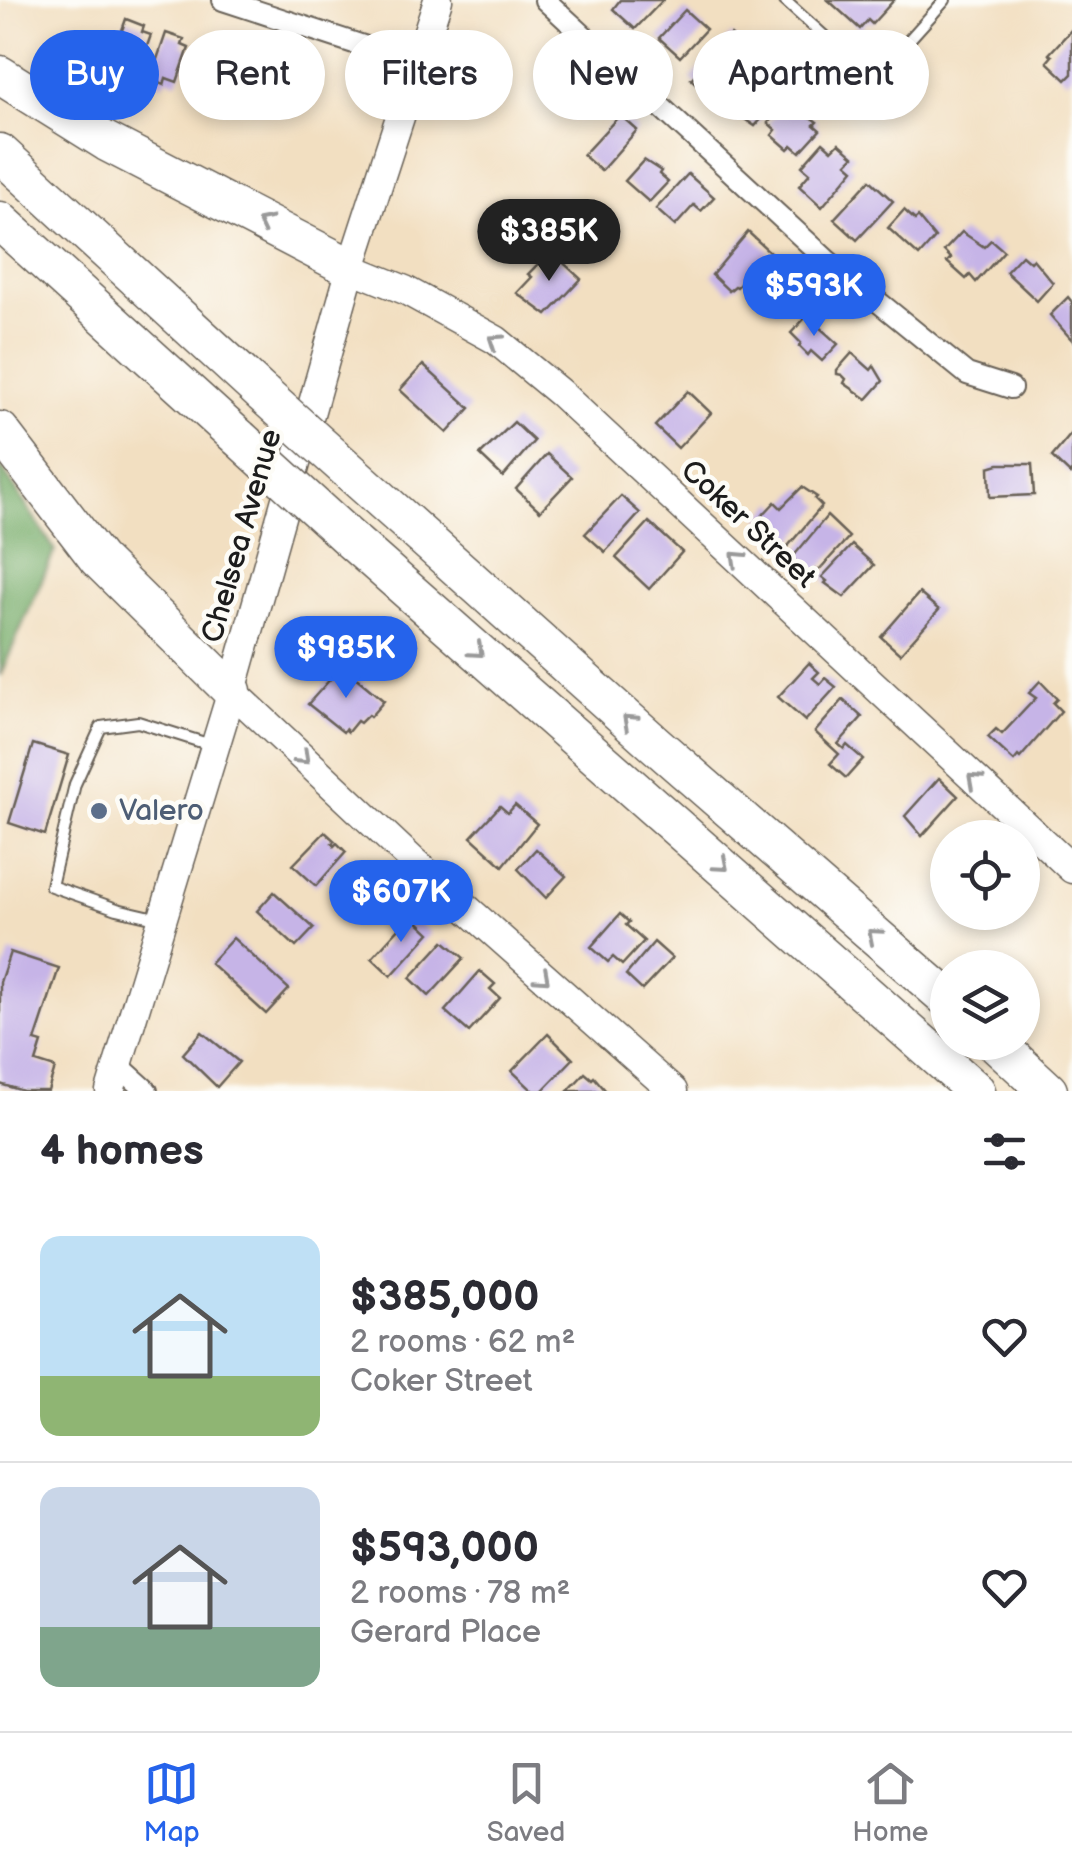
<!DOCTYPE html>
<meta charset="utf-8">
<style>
:root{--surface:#fff;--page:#f7f7f7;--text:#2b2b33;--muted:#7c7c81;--line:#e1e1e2;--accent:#2563eb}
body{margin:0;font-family:"Balsamiq Sans",sans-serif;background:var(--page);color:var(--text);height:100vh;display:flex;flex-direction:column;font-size:38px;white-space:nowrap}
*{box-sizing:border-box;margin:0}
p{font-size:32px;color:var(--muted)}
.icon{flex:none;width:55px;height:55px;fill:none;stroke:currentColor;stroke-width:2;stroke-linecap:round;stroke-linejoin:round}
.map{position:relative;height:1091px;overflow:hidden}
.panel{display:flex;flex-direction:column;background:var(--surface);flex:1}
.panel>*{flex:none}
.hud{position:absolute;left:30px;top:30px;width:1012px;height:90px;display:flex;gap:20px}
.buttons{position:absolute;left:930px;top:820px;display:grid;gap:20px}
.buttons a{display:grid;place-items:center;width:110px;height:110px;border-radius:50%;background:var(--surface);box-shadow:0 5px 15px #0003;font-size:50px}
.price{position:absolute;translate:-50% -85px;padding:0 22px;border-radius:35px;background:var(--accent);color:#fff;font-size:32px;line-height:65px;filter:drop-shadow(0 2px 5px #0008)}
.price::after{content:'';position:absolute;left:50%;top:60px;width:30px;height:22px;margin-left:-15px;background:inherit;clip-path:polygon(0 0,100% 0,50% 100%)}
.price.selected{background:#222;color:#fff}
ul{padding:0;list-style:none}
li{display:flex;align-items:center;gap:30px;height:250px;padding:0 40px}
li+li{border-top:2px solid var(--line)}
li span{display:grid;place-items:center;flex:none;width:280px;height:200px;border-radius:20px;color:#555}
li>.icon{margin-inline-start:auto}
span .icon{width:120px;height:120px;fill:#fffc;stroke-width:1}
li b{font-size:42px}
h2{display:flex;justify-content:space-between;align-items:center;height:120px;padding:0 40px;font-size:42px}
.tag{padding:0 35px;border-radius:45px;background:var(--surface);box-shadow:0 5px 15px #0003;font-size:35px;line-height:90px}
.tag.selected{background:var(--accent);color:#fff}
.tab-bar{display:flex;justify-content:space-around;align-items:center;height:140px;border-top:2px solid var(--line);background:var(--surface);font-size:28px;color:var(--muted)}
.tab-bar a{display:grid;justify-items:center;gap:5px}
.tab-bar .selected{color:var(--accent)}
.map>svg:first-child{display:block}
.forest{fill:#75ab68;stroke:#486442;stroke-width:2.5}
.building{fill:#c6b4e7}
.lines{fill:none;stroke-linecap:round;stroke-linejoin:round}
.service-casing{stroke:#676056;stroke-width:14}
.minor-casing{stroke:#676056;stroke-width:24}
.secondary-casing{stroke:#676056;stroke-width:31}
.motorway-casing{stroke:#676056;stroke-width:41}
.service{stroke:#fff;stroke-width:10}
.minor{stroke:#fff;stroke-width:20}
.secondary{stroke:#fff;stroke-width:28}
.motorway{stroke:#fff;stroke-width:38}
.motorway-bridge-casing{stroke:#676056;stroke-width:41;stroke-linecap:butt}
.motorway-bridge{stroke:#fff;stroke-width:38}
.oneway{stroke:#999}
.service-dot{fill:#5c6f8a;stroke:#fdfcf7;stroke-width:4}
.labels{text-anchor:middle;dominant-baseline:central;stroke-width:9;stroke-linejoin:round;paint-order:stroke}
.street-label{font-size:30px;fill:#1c1c1c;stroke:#fdfcf7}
.service-label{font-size:30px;fill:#4e5e75;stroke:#fdfcf7;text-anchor:start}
</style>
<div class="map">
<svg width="1072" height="1091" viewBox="0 0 1072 1091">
<rect width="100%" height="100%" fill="#fdfcf7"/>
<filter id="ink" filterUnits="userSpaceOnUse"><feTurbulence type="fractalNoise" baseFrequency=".01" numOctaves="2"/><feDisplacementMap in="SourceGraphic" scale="20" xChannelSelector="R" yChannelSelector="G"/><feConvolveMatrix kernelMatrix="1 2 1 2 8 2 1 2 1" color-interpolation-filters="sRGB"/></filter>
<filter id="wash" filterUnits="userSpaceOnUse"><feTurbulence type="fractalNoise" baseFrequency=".0048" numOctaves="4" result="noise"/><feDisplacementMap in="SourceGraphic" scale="40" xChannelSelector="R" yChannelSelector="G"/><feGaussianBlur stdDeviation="2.25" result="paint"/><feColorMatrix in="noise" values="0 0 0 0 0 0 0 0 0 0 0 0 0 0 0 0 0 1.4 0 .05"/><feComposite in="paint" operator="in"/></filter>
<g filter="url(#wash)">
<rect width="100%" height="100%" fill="#f2dfc1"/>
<!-- forest -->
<polygon class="forest" points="0,465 55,550 0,676"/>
<g id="blocks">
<!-- building -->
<g class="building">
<polygon points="620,0 663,0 635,29 613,9"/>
<polygon points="828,0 894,0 872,24 868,20 860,29"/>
<polygon points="685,10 706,29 680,57 659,38"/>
<polygon points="126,19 144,26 142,32 151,35 136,77 109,67"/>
<polygon points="1072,29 1072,74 1066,80 1047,62 1052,56 1049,54"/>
<polygon points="166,33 184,39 182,45 189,48 177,82 166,78 164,85 156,82 158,76 152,74"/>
<polygon points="731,35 749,52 709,96 691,79"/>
<polygon points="759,78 781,97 755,126 731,110"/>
<polygon points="789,101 817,122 814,125 820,130 800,152 792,145 788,149 772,135 776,130 768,123"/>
<polygon points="620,115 637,130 601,171 583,155"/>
<polygon points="823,142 832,150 839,143 854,156 847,163 854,169 822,207 799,186 810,173 802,166"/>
<polygon points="644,160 661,171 659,174 668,182 649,202 625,181"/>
<polygon points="688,174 714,197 701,211 694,205 675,226 656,209"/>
<polygon points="870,180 893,201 857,240 834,219"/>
<polygon points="904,210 915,220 918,217 935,238 919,256 888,228"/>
<polygon points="748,232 770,252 737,287 735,286 729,291 712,275"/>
<polygon points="962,232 984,247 991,240 1004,251 976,282 970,275 966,279 947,262 951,258 944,251"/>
<polygon points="554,254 581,279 547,315 517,293 532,277 528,274 540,262 544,265"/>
<polygon points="1022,255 1030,262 1033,259 1053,283 1037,301 1006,272"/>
<polygon points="1068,297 1072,302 1072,340 1050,315"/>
<polygon points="807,316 838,344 822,361 811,351 808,355 799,346 801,343 791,333"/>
<polygon points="852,353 871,370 874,366 883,381 867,399 844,383 846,379 842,375 837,374 837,370"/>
<polygon points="423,365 470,408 447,433 400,390"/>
<polygon points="688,391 711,413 678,448 655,426"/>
<polygon points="514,422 534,441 503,477 480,455"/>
<polygon points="1072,433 1072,471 1070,474 1052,457"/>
<polygon points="547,454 572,477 540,511 516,489"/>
<polygon points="999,464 1032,464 1034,495 990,497 989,467"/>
<polygon points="802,487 817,497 815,499 822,506 788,546 778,547 763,531 766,524 760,518 775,502 781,508"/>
<polygon points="621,496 640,513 605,552 585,534"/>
<polygon points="827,516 849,537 817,572 815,570 811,575 792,558"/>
<polygon points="649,522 682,552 649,589 616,558"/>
<polygon points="852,545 874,565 844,597 825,583 827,581 822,577"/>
<polygon points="919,593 939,610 900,654 881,637"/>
<polygon points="809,663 819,672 813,678 820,684 825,678 836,687 805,721 778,697"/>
<polygon points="342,666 384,701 370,717 368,715 360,723 357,721 348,732 345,729 343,732 308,704"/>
<polygon points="1040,681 1057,699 1053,703 1061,711 1020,758 1018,756 1014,761 988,737 996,729 1002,734 1034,700 1036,698 1029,693"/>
<polygon points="843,700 862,717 838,744 844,749 847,745 863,759 846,778 830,764 839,754 815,732"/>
<polygon points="33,744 69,755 45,835 9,823"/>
<polygon points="939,778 958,796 922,836 905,816"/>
<polygon points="515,805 537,824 503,866 471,837 500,806 508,813"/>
<polygon points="325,832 335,841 332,843 334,846 337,843 346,852 316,886 293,865"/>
<polygon points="536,849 566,876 546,898 518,869"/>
<polygon points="274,892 314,928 296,947 257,911"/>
<polygon points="620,914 629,922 626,925 644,941 622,965 613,957 608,962 591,947"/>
<polygon points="411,915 430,933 391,976 372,958"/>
<polygon points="233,938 289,989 266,1014 210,963"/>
<polygon points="444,941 464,958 429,996 410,978"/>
<polygon points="654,942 672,958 642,990 626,975"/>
<polygon points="10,952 59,968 35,1041 42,1043 36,1062 55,1068 48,1091 23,1091 0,1084 0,982"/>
<polygon points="480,971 495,984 490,989 500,998 469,1032 445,1011"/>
<polygon points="202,1032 239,1062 217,1087 183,1054"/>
<polygon points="548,1034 573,1059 542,1091 533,1091 512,1071"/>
<polygon points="585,1073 592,1079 594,1077 606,1091 568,1091"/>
</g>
</g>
</g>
<g filter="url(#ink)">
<use href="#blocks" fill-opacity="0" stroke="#676056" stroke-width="2.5"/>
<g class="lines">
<!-- service casing -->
<g class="service-casing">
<g id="service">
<polyline points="784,0 873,80 945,0"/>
<polyline points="160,919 117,909 51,886 75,784 101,727 138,722 214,746"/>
</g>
</g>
<!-- minor casing -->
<g class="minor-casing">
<g id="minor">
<polyline points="223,0 418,64"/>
<polyline points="545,0 828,261 967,374 1011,388"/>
<polyline points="118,1065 147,1091"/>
</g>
</g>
<!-- secondary casing -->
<g class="secondary-casing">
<g id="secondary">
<polyline points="351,268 405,290 496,340 560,393 1072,869"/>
<polyline points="232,691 412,860 673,1091"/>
<polyline points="110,1091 232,691 351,268 438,0"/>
</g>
</g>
<!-- motorway casing -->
<g class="motorway-casing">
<g id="motorway">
<polyline points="0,75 107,142 351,268"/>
<polyline points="0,153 263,394"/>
<polyline points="0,221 239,438"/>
<polyline points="0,431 98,559 232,691"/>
<polyline points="376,495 656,745 948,999"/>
<polyline points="351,540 976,1091"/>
<polyline points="995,1042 1048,1091"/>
</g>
</g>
<!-- service -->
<use href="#service" class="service"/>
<!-- minor -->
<use href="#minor" class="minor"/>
<!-- secondary -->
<use href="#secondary" class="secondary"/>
<!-- motorway -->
<use href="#motorway" class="motorway"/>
<!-- motorway-bridge casing -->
<g class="motorway-bridge-casing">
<g id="motorway-bridge">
<polyline points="263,394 376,495"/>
<polyline points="239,438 351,540"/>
</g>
</g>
<!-- motorway-bridge -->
<use href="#motorway-bridge" class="motorway-bridge"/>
</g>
<!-- one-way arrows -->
<defs><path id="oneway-chevron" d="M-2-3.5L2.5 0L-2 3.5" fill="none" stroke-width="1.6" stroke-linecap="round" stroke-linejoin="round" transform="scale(2.5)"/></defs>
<g class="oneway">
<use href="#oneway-chevron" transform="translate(264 223) rotate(-153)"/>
<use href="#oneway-chevron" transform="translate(495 341) rotate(-146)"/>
<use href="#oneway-chevron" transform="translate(737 558) rotate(-137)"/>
<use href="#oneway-chevron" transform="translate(477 651) rotate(41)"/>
<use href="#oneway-chevron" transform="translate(629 721) rotate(-138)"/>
<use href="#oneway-chevron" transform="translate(303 758) rotate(43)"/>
<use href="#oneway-chevron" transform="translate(974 780) rotate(-138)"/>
<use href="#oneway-chevron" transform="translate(722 865) rotate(41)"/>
<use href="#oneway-chevron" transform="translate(874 935) rotate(-139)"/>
<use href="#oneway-chevron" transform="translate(543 977) rotate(42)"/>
</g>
</g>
<!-- markers -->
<circle class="service-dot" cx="99" cy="811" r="10"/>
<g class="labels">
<!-- street labels -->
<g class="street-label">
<text transform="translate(748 524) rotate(43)">Coker Street</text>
<text transform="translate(242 536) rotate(-74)">Chelsea Avenue</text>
</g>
<!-- service labels -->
<g class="service-label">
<text x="119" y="811">Valero</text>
</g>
</g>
</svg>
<div class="buttons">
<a><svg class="icon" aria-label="locate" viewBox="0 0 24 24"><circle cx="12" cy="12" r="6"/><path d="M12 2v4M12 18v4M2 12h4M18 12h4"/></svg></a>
<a><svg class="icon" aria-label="layers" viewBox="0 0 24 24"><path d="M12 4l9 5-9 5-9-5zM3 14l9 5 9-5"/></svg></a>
</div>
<b class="price selected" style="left:549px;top:284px">$385K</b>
<b class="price" style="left:814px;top:339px">$593K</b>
<b class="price" style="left:346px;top:701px">$985K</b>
<b class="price" style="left:401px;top:945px">$607K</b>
<div class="hud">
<a class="tag selected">Buy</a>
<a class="tag">Rent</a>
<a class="tag">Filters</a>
<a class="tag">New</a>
<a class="tag">Apartment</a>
</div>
</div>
<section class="panel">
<h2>4 homes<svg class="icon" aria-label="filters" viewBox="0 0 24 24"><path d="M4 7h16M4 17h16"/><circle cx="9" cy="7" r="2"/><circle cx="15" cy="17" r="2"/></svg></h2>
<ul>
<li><span style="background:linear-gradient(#bfe0f5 70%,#8fb573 0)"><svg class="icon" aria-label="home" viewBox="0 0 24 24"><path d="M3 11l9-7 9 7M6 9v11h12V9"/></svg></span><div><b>$385,000</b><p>2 rooms · 62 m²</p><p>Coker Street</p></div><svg class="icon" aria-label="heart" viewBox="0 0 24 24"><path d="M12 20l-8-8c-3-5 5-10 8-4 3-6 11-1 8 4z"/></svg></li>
<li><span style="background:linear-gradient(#c9d6e8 70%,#7fa58c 0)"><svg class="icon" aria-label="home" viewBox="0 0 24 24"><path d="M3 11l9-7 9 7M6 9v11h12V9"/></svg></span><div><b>$593,000</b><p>2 rooms · 78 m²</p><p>Gerard Place</p></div><svg class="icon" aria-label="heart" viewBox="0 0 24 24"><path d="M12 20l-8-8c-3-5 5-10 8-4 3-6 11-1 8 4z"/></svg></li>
</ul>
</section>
<nav class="tab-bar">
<a class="selected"><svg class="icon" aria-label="map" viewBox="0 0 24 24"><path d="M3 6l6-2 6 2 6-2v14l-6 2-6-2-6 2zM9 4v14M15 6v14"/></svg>Map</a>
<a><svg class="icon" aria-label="saved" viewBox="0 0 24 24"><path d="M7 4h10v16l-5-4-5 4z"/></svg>Saved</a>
<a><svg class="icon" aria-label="home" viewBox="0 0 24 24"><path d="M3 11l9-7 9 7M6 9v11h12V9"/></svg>Home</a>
</nav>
